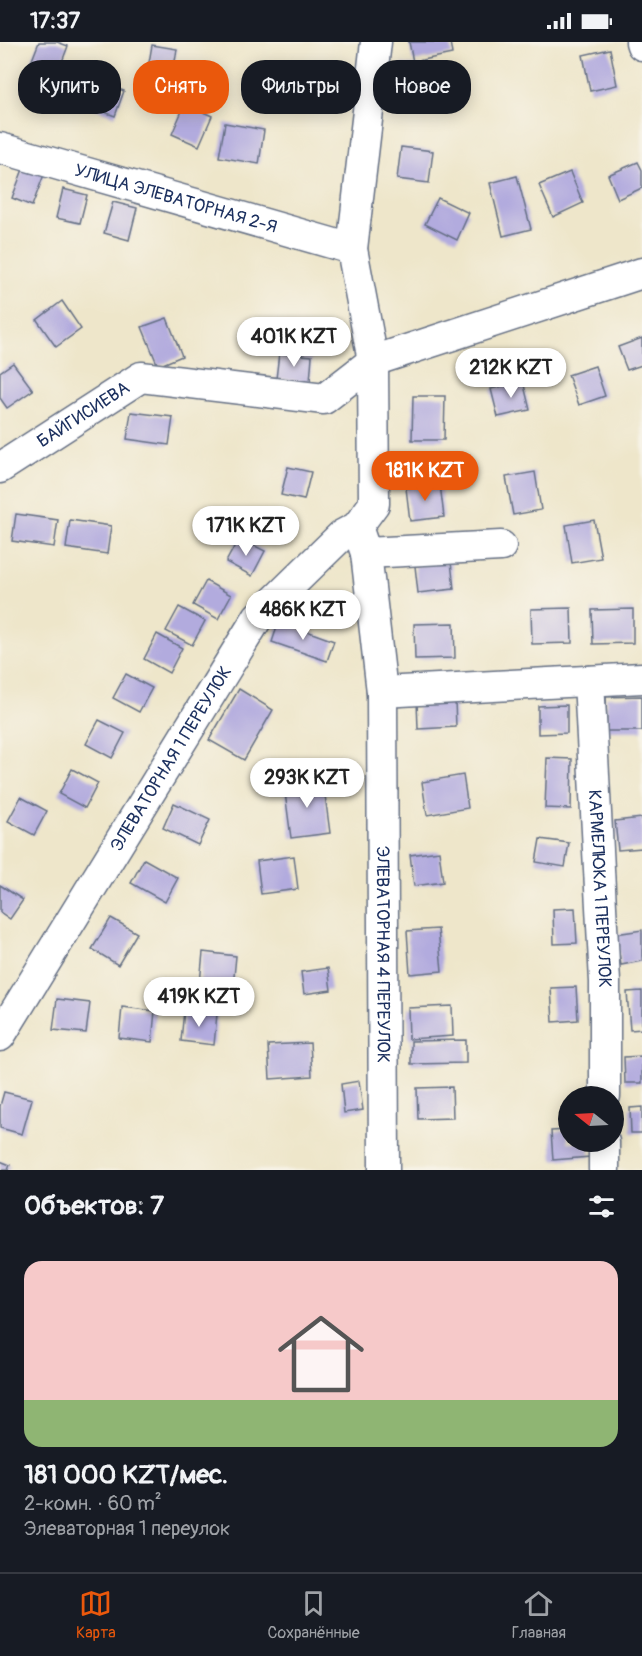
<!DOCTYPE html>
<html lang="ru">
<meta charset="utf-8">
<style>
:root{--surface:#171b24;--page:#20242c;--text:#f1f3f6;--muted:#9ea1a6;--line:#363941;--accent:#ea580c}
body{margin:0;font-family:Pangolin,sans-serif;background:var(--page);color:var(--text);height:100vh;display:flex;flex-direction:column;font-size:22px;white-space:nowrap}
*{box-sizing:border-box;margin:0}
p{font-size:20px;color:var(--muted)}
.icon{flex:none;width:33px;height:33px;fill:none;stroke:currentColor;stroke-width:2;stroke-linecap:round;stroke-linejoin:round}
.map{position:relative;height:1128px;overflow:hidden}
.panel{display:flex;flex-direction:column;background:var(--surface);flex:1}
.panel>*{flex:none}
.hud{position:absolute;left:18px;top:18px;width:606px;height:54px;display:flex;gap:12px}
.needle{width:39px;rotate:288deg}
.tools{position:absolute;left:558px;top:1044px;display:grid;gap:12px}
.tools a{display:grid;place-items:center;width:66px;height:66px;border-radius:50%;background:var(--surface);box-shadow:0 3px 15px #0003;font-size:30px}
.price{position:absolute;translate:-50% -51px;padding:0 14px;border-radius:21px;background:#fff;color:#222;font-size:20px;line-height:39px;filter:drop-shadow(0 2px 3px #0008)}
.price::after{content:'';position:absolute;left:50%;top:36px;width:18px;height:14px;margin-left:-9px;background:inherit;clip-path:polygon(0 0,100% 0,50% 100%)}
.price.selected{background:var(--accent);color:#fff}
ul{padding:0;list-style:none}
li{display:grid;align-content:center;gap:12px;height:318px;padding:0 24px}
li+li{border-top:2px solid var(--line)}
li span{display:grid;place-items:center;height:186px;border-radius:18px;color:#555}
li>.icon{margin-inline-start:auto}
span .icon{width:108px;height:108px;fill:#fffc;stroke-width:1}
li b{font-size:26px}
h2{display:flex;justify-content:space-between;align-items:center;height:72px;padding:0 24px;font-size:26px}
.chip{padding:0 21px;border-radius:24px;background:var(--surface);box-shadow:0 3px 15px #0003;font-size:21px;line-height:54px}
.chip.selected{background:var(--accent);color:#fff}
.status{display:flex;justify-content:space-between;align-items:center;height:42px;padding:0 30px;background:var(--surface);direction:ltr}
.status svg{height:16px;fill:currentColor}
.tab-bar{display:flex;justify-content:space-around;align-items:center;height:84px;border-top:2px solid var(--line);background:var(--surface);font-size:16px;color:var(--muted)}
.tab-bar a{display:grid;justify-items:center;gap:3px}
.tab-bar .selected{color:var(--accent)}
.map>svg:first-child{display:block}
.building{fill:#b2abde}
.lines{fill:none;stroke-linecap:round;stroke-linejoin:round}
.minor-casing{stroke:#656f84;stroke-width:33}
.minor{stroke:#fff;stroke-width:30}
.labels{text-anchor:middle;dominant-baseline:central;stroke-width:6;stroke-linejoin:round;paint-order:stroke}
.street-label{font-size:18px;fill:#1b2f5e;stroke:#f7f3e8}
</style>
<div class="status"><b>17:37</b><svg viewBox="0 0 49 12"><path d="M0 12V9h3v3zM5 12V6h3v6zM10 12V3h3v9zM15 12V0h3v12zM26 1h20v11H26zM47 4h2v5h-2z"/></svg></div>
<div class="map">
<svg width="642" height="1128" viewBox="0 0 642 1128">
<rect width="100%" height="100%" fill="#f7f3e8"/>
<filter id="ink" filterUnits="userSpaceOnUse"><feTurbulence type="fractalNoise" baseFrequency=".0167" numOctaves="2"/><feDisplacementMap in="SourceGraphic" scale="12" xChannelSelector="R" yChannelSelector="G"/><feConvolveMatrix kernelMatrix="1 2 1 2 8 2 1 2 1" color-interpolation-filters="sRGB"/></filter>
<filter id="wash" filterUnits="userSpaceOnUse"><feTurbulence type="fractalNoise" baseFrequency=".008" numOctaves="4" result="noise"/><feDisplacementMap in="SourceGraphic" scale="24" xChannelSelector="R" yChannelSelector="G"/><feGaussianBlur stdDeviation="1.35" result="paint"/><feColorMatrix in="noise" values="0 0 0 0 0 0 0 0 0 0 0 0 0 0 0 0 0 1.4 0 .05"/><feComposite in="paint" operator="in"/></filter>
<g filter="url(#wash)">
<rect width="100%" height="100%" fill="#eee6ca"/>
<g id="blocks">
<!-- building -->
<g class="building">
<polygon points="39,0 57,0 68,4 52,46 25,36"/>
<polygon points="409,0 450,0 452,12 413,20"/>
<polygon points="152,3 177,7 171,44 146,39"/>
<polygon points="610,7 617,43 590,49 583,13"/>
<polygon points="402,22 434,26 430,58 398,54"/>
<polygon points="316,25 348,28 346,54 314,51"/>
<polygon points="92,38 124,49 115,74 83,62"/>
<polygon points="185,62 212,74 199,104 172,92"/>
<polygon points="225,81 264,88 259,122 219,115"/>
<polygon points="401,105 433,109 429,141 397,137"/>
<polygon points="638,120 642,128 642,146 618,157 608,133"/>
<polygon points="25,122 45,130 32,164 12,156"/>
<polygon points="570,130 583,161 553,175 539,143"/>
<polygon points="517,134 531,187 503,194 490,141"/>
<polygon points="63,147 87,153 80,181 56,176"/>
<polygon points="438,156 469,171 457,198 425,182"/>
<polygon points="113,160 137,166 129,198 104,191"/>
<polygon points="62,259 81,287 56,305 37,278"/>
<polygon points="167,276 182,314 158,324 142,285"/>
<polygon points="642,296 642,323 627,328 618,305"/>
<polygon points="279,311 312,314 310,340 276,337"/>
<polygon points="13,321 33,348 7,366 0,356 0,330"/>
<polygon points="595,324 605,354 579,363 568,333"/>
<polygon points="523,339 530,368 498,375 491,347"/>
<polygon points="413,354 445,354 444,398 412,398"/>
<polygon points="131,370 173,375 169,403 127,397"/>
<polygon points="288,425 311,430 304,458 281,453"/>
<polygon points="535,430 541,468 513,473 506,435"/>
<polygon points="440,442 444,475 410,479 406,446"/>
<polygon points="16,472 58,478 54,505 12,499"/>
<polygon points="70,478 111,484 107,512 66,506"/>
<polygon points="594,478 601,516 572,521 566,483"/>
<polygon points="239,496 265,509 252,534 226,520"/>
<polygon points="451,520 454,547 418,551 415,524"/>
<polygon points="206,539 231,553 218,577 193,563"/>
<polygon points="179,565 205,579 192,603 166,589"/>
<polygon points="571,566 572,601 532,602 531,567"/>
<polygon points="633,567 633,601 593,602 592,568"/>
<polygon points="279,579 334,599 327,619 272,600"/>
<polygon points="454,581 455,616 415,617 414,582"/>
<polygon points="157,592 182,606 169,631 144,617"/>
<polygon points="126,632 152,646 139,670 113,656"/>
<polygon points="239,647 273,668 244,718 209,698"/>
<polygon points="642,654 642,689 607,689 606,655"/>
<polygon points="455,658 456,685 418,687 417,659"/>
<polygon points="567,663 567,691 538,692 538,664"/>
<polygon points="99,678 125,691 112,716 86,702"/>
<polygon points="547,716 572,717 571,767 545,766"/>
<polygon points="72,727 98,741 85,766 59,752"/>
<polygon points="463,733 468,766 427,773 422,740"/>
<polygon points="323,738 330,791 291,796 284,743"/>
<polygon points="21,755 47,769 34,793 8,779"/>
<polygon points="174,761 210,778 198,803 163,786"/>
<polygon points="642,776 642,806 618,808 615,779"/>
<polygon points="540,797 569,801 565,825 536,820"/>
<polygon points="439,809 443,840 414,844 410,813"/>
<polygon points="294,814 298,847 261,852 257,819"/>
<polygon points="144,817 178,836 165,860 131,841"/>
<polygon points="0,843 23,858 10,877 0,870"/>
<polygon points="575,866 577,901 554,902 553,867"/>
<polygon points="111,876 137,891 118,923 92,907"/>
<polygon points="438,887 442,929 410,932 407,889"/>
<polygon points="642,888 642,919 621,923 616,892"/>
<polygon points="203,910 236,914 233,945 200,941"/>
<polygon points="328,926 331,948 304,952 301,930"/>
<polygon points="576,945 578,978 553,980 551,946"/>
<polygon points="642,949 642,987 630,988 627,950"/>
<polygon points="57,957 90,961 86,991 53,988"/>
<polygon points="452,964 453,994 409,997 408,966"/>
<polygon points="122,965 155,969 152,1000 119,996"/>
<polygon points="184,968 217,972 214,1003 181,999"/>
<polygon points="466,998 466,1021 411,1022 411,999"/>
<polygon points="310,1001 312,1034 270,1037 268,1003"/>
<polygon points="642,1014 642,1041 625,1041 624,1015"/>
<polygon points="359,1039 363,1068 344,1071 341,1042"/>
<polygon points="452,1045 453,1076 418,1077 417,1046"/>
<polygon points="4,1050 32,1057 22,1092 0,1086 0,1064"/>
<polygon points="642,1065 642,1091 631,1091 630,1066"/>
<polygon points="568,1088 568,1100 589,1100 590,1115 553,1118 551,1089"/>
<polygon points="0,1119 10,1123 8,1128 0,1128"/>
</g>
</g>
</g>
<g filter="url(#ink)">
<use href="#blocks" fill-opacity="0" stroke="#656f84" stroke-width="1.5"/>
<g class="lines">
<!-- minor casing -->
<g class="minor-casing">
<g id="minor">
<polyline points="641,0 642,3"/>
<path id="s1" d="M0,106L352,207"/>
<path id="s2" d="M0,426L141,335L324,357L373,319L642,231"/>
<path id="s3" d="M357,485L366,511L382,650L384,1128"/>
<polyline points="366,511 501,504"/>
<path id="s4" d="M589,639L605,940V1054"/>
<polyline points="382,650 642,636"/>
<path id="s5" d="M0,994L258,575L342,493L357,485L374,462L373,319L352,207L376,0"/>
<polyline points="604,1128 604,1100"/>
</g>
</g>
<!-- minor -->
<use href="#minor" class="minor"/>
</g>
</g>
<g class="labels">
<!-- street labels -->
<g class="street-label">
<text stroke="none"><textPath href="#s1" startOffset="183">УЛИЦА ЭЛЕВАТОРНАЯ 2-Я</textPath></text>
<text stroke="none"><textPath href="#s2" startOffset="99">БАЙГИСИЕВА</textPath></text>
<text stroke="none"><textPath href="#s5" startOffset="326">ЭЛЕВАТОРНАЯ 1 ПЕРЕУЛОК</textPath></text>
<text stroke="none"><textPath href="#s4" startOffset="208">КАРМЕЛЮКА 1 ПЕРЕУЛОК</textPath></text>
<text stroke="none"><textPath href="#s3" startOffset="430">ЭЛЕВАТОРНАЯ 4 ПЕРЕУЛОК</textPath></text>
</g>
</g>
</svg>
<div class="tools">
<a><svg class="needle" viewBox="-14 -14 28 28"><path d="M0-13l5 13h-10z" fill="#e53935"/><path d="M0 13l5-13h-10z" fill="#9ea1a6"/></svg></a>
</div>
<b class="price" style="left:294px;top:326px">401K KZT</b>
<b class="price" style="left:511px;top:357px">212K KZT</b>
<b class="price selected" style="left:425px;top:460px">181K KZT</b>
<b class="price" style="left:246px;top:515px">171K KZT</b>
<b class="price" style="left:303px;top:599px">486K KZT</b>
<b class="price" style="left:307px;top:767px">293K KZT</b>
<b class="price" style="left:199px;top:986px">419K KZT</b>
<div class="hud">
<a class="chip">Купить</a>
<a class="chip selected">Снять</a>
<a class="chip">Фильтры</a>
<a class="chip">Новое</a>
</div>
</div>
<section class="panel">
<h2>Объектов: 7<svg class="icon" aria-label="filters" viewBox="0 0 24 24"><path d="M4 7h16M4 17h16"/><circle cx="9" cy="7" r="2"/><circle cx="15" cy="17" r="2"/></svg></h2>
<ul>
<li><span style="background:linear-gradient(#f6c9c9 75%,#8fb573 0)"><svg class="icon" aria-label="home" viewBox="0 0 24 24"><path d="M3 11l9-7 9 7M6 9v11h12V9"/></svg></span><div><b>181 000 KZT/мес.</b><p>2-комн. · 60 m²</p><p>Элеваторная 1 переулок</p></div></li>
</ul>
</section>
<nav class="tab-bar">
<a class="selected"><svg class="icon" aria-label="map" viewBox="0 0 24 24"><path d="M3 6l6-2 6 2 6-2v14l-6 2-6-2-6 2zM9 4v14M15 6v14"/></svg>Карта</a>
<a><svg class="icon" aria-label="saved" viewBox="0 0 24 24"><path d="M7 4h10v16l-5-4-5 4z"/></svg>Сохранённые</a>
<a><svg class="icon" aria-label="home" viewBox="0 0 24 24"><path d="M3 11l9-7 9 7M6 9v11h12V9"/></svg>Главная</a>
</nav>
